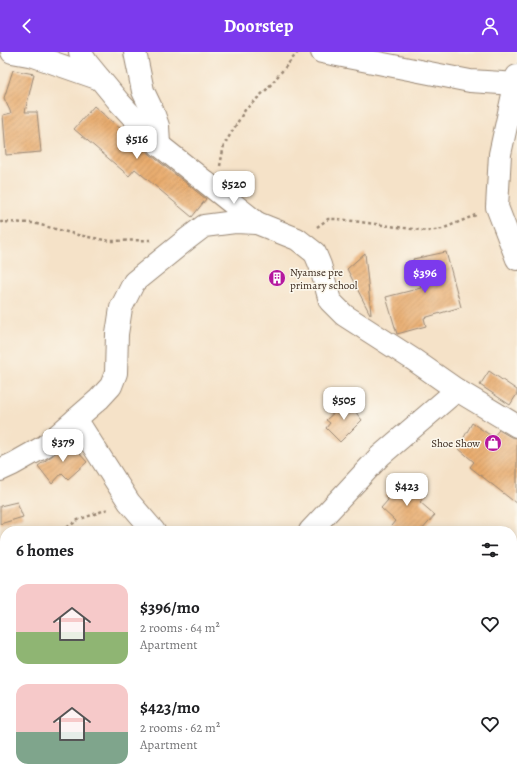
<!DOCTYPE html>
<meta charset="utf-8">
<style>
:root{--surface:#fff;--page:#f6f6f6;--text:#202124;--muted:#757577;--accent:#7c3aed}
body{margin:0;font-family:Alegreya,serif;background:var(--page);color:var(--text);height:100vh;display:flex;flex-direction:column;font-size:15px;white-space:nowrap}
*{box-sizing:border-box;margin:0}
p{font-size:13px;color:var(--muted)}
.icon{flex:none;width:22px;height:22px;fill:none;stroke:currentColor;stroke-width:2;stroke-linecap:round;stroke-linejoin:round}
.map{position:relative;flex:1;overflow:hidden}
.side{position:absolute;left:0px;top:474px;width:517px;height:256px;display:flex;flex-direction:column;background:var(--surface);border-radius:16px 16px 0 0;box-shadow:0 2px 10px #0003}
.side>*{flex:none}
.price{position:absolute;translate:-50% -34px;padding:0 9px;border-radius:8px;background:#fff;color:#222;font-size:13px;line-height:26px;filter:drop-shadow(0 1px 2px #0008)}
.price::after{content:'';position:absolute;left:50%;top:24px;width:12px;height:9px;margin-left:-6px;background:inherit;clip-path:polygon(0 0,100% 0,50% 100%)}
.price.current{background:var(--accent);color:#fff}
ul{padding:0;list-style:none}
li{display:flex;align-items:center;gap:12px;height:100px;padding:0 16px}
li span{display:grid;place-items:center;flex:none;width:112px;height:80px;border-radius:12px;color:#555}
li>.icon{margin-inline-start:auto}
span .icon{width:48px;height:48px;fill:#fffc;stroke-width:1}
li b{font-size:17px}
h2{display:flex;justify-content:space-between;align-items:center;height:48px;padding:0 16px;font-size:17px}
header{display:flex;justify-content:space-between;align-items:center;height:52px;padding:0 16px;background:var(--accent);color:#fff;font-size:18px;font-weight:700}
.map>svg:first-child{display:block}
.building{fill:url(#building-hatch)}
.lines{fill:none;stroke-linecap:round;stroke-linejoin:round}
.street-casing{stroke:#988673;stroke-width:24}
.path{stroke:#988673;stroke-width:2.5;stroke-dasharray:3 3;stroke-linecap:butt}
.street{stroke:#fff;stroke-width:22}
.labels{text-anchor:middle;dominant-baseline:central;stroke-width:3;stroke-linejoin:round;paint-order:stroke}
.poi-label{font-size:11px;fill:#3b2a1e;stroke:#fbf7ec;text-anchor:start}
</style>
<header><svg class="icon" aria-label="back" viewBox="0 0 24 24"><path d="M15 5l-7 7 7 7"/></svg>Doorstep<svg class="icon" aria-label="person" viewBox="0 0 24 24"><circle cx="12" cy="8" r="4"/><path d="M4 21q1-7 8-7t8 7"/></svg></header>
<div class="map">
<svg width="517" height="730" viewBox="0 0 517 730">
<defs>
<pattern id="building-hatch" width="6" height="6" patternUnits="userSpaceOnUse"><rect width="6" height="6" fill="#e8ab6d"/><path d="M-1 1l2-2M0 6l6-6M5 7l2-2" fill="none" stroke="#bd8b59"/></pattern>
</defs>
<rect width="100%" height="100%" fill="#fbf7ec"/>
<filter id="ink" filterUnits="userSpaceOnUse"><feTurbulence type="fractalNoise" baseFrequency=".025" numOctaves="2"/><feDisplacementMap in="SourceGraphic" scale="8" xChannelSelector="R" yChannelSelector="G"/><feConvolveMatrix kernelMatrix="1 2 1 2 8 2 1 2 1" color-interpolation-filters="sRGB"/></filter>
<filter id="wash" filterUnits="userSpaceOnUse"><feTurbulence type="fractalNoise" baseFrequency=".012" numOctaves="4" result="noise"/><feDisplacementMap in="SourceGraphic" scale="16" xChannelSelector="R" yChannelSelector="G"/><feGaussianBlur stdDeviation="0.9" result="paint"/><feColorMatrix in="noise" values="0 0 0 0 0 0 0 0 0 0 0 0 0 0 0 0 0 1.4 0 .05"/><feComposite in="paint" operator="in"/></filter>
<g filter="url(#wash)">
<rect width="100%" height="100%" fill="#f5e2c8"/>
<g id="blocks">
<!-- building -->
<g class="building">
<polygon points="13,18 34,22 25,60 37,60 41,100 6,103 3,63 11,61 4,46"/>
<polygon points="94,54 151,103 206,147 192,165 135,117 129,124 74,77"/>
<polygon points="446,200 461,255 424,266 426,274 397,282 386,245 421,236 413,207"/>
<polygon points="365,201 371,262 370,262 347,217"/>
<polygon points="489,319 517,338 517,342 510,353 480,333"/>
<polygon points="348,348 356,355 357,362 362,368 340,390 326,376 330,371 326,368"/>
<polygon points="472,371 493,385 499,378 511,385 517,386 517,452 470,415 474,410 458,396"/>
<polygon points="69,390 87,410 68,427 62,421 52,432 38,414 53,403"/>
<polygon points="405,422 427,441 420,450 435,463 421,479 387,479 395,469 381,456 388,448 385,444"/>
<polygon points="17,450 23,465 0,472 0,454"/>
</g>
</g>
</g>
<g filter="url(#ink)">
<use href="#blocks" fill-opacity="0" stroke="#988673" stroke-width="1"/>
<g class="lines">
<!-- street casing -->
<g class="street-casing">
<g id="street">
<polyline points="12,0 34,4 100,27"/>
<polyline points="80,0 87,11 119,50 159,93 257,171"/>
<polyline points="135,0 143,39 153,60 158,74 159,93"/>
<polyline points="322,0 470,29 517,32"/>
<polyline points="517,24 500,102 497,155 517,207"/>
<polyline points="76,367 129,450 154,479"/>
<polyline points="0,418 13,412 45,394 99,347 111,334 116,321 117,282 121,256 134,230 187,187 204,174 235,170 257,171 297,187 315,201 320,213 330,249 344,263 414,308 457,338 517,374"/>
<polyline points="310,479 380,404 457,338"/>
<polyline points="0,648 5,650"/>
<polyline points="512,700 517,697"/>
<polyline points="168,725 178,730"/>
<polyline points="454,730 467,725"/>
</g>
</g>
<!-- path -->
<g class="path">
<polyline points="220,114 224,93 245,58 267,37 298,0"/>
<polyline points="0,170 33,171 78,183 110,189 151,188"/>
<polyline points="317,175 328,167 338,167 427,179 442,177 478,162"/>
<polyline points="62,479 78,468 108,457"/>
<polyline points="0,522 5,519"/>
<polyline points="0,543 5,543"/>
</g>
<!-- street -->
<use href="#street" class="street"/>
</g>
</g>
<!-- icons -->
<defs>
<g id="building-disc" transform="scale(0.9)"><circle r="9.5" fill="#b5179e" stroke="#fbf7ec"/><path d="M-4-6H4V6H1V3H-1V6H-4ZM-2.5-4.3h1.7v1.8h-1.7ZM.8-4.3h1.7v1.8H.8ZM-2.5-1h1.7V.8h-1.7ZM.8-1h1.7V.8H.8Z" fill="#fff"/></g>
<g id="shop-disc" transform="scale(0.9)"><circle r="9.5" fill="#b5179e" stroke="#fbf7ec"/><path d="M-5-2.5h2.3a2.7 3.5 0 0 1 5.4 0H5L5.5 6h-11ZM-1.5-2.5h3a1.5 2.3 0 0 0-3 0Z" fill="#fff"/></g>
</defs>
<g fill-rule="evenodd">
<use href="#building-disc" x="277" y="226"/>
<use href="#shop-disc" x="493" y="391"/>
</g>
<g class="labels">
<!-- poi labels -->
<g class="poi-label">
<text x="290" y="220">Nyamse pre<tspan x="290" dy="13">primary school</tspan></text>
<text x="480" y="391" text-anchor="end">Shoe Show</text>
</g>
</g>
</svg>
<b class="price" style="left:137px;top:108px">$516</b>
<b class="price" style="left:234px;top:153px">$520</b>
<b class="price current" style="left:425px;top:242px">$396</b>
<b class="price" style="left:344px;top:369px">$505</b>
<b class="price" style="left:63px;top:411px">$379</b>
<b class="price" style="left:407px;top:455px">$423</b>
<section class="side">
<h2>6 homes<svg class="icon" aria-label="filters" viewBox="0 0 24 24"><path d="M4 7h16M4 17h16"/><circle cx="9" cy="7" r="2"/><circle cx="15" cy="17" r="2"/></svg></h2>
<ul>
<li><span style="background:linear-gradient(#f6c9c9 60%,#8fb573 0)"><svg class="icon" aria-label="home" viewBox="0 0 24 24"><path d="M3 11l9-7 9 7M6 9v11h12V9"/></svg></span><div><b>$396/mo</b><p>2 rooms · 64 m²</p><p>Apartment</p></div><svg class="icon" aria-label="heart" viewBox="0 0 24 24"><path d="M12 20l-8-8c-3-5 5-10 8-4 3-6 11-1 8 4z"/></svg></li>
<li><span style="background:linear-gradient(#f6c9c9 60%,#7fa58c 0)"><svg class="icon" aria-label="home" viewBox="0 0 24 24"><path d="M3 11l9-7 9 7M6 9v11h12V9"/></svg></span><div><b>$423/mo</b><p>2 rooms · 62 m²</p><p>Apartment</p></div><svg class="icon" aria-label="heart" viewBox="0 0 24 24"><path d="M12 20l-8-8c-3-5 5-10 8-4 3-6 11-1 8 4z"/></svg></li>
</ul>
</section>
</div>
